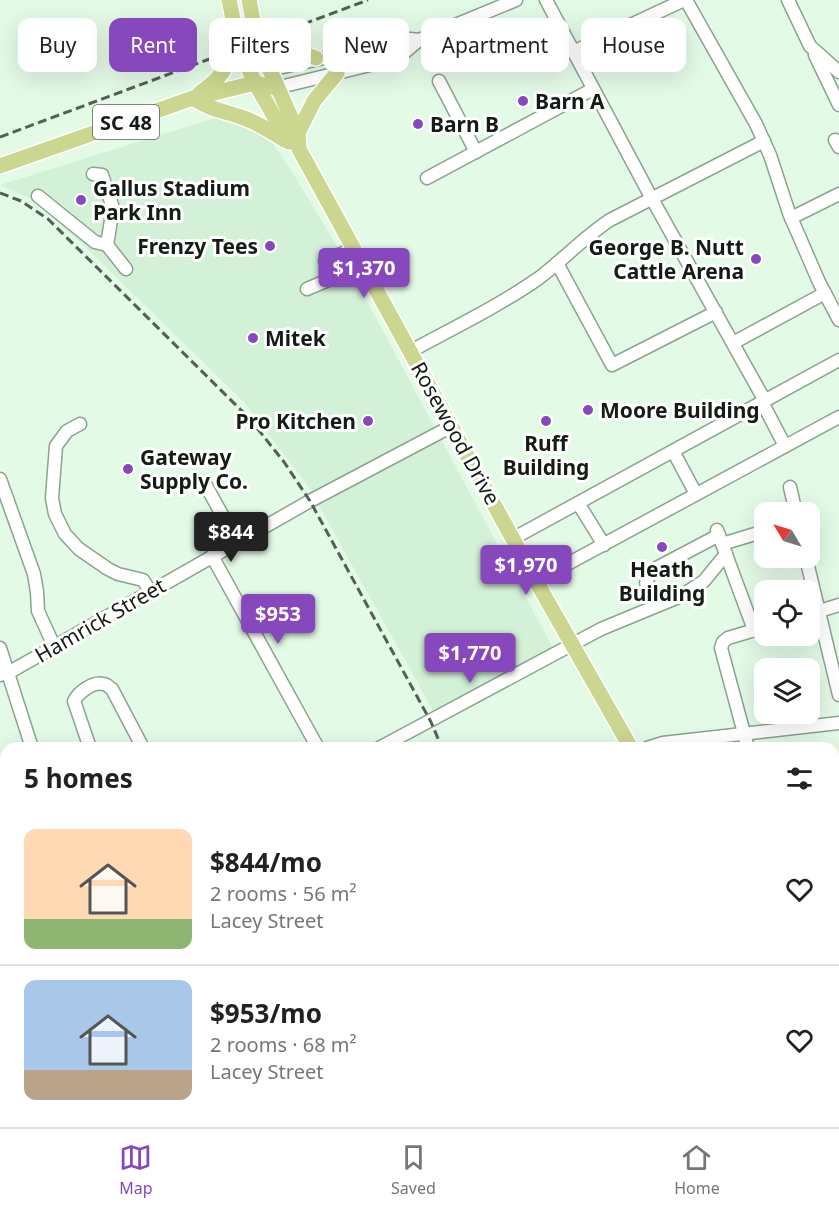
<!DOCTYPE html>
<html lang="en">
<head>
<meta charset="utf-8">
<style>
	:root { --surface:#fff; --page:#f2f2f2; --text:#222; --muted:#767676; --line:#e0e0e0; --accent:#8748be }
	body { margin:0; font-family:"Noto Sans",sans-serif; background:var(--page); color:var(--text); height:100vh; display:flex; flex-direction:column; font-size:22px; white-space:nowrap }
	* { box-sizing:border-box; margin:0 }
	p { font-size:20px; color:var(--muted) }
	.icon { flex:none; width:33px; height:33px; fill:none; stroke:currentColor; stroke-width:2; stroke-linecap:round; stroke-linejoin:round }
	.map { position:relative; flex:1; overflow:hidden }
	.details { position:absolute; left:0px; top:742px; width:840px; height:386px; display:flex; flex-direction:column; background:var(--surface); border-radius:18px 18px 0 0; box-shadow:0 6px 24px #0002 }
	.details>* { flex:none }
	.guide { position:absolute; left:18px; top:18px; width:804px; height:54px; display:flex; gap:12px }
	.needle { width:39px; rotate:308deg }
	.fabs { position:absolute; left:754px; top:502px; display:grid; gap:12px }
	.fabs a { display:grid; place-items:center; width:66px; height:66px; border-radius:12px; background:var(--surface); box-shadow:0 6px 24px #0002; font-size:30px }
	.price { position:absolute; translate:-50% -51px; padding:0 14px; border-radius:6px; background:var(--accent); color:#fff; font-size:20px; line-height:39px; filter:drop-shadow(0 2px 3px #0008) }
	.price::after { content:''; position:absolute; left:50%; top:36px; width:18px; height:14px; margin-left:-9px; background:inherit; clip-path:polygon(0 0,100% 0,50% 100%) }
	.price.on { background:#222; color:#fff }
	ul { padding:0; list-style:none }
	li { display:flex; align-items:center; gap:18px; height:150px; padding:0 24px }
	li+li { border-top:2px solid var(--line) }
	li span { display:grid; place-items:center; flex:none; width:168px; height:120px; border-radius:12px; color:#555 }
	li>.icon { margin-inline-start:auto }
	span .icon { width:72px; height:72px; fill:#fffc; stroke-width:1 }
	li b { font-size:26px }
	h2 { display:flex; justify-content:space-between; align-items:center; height:72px; padding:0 24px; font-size:26px }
	.pill { padding:0 21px; border-radius:12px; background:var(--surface); box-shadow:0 6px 24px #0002; font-size:21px; line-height:54px }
	.pill.on { background:var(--accent); color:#fff }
	.tab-bar { display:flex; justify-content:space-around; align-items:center; height:84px; border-top:2px solid var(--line); background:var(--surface); font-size:16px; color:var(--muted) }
	.tab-bar a { display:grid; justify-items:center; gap:3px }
	.tab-bar .on { color:var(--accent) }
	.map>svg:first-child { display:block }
	.built { fill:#d3f1d7 }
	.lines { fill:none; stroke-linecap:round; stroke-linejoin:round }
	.minor-casing { stroke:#8da290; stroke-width:15 }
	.major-casing { stroke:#fff; stroke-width:18 }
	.minor { stroke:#fff; stroke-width:12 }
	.major { stroke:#cbd68f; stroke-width:15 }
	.rail { stroke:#546055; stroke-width:3; stroke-dasharray:9 4.5; stroke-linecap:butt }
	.poi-dot { fill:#8748be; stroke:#fff; stroke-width:2 }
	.labels { text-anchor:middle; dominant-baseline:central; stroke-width:6; stroke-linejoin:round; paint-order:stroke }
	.shield { fill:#fff; stroke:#5a605b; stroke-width:1.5 }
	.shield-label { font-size:20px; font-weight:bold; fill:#141c15 }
	.poi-label { font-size:21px; font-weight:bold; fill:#141c15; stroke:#fff; text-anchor:start }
	.street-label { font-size:21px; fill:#141c15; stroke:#fff }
</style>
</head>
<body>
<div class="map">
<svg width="839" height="1127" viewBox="0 0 839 1127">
	<rect width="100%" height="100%" fill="#e3fae6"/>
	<!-- built -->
	<g class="built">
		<path d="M218 117 242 121 266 134 292 172 340 251 553 648 435 714 308 486 243 401 82 244 33 200 0 185Z"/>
		<path d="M834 869H839V1127H529L528 1122H834Z"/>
		<path d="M145 1122H447L444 1127H139Z"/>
	</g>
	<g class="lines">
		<!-- minor casing -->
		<g class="minor-casing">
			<g id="minor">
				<path d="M546 0 651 197 765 401"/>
				<path d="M686 0 756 124 770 155 789 213 819 282 839 320"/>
				<path d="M788 0 810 46 839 72"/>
				<path d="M573 52 684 0"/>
				<path d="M815 55 839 105"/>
				<path d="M269 70 370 48 401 38 419 40"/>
				<path d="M439 81 476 152"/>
				<path d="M276 88 382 62 405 52 419 40 516 0"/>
				<path d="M835 140 839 147"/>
				<path d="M93 174 102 175 113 208 107 245"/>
				<path d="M427 178 593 89"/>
				<path d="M38 196 95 242 107 245 126 269"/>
				<path d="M791 218 839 194"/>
				<path d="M557 263 612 365 716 312"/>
				<path d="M333 278 362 262"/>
				<path d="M307 289 333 278 325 261 355 248"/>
				<path d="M733 343 825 293"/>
				<path d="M411 351C453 328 499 306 539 278 564 259 584 237 610 220L764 141"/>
				<path d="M762 402 785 446"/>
				<path d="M80 424 67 431 56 446 52 498 55 514 65 534 79 549 108 569 118 574 143 580 150 591"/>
				<path d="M673 451 696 494"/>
				<path d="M0 479 34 574 37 592 38 611 54 646"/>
				<path d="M204 482 237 542"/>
				<path d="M790 487 796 513"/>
				<path d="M578 503 604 545"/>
				<path d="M717 530 754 630"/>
				<path d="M514 538 839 360"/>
				<path d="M722 544 765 531"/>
				<path d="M212 556 318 748"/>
				<path d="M806 558 839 695"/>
				<path d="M536 581 839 417"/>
				<path d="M658 604 646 583 651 571 719 535"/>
				<path d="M810 614 839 605"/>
				<path d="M0 648 32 748"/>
				<path d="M0 675 8 673 310 501 452 426"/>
				<path d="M90 748 74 701C78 693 93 681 103 684 107 684 109 687 112 689L143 748"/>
				<path d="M379 748 601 629 681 596 704 581 726 554"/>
				<path d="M647 748 663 743 839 723"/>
				<path d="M748 748 721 648 723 642 728 638 765 627"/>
				<path d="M834 794 839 793"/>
				<path d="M0 907 6 906"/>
				<path d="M0 1022 6 1033"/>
				<path d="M55 1122 58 1127"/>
				<path d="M227 1122 231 1127"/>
				<path d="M519 1122 520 1127"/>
				<path d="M762 1122 763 1127"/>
				<path d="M172 1127 178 1122"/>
			</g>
		</g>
		<!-- major casing -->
		<g class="major-casing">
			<g id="major">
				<path d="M229 0 239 48 255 83 289 142"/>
				<path d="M249 0 257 41 298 133 299 149 536 581 631 748"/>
				<path d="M254 26 280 46 316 58"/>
				<path d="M200 93C227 74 226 66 236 37"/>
				<path d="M193 98C211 110 221 110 241 117 258 122 272 133 287 141"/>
				<path d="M298 133 314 101 337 73"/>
				<path d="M0 166 193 98 255 83 276 88"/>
				<path d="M834 854H839"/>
				<path d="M0 942 6 939"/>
				<path d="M0 961 6 958"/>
			</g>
		</g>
		<!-- minor -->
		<use href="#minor" class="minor"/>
		<!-- major -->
		<use href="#major" class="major"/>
		<!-- rail -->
		<g class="rail">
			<path d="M0 137 368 0"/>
			<path d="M0 193 21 201 48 219 249 418 284 462 310 501 431 722 442 748"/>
			<path d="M547 1122 548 1127"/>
		</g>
	</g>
	<!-- markers -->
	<g class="poi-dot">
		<circle cx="523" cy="101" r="6"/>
		<circle cx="418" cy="124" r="6"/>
		<circle cx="81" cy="200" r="6"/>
		<circle cx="270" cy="246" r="6"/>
		<circle cx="756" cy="259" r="6"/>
		<circle cx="253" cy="338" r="6"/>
		<circle cx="588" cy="410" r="6"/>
		<circle cx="368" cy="421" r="6"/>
		<circle cx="546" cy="421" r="6"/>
		<circle cx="128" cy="469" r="6"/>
		<circle cx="662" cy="547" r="6"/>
	</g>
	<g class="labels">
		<!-- shield labels -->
		<rect class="shield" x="93" y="105" width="66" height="34" rx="4.5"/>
		<g class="shield-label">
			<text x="126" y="122">SC 48</text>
		</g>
		<!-- poi labels -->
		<g class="poi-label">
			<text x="535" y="101">Barn A</text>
			<text x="430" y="124">Barn B</text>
			<text x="93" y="188">Gallus Stadium<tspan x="93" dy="24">Park Inn</tspan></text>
			<text x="258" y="246" text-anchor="end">Frenzy Tees</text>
			<text x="744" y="247" text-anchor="end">George B. Nutt<tspan x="744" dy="24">Cattle Arena</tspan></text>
			<text x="265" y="338">Mitek</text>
			<text x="600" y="410">Moore Building</text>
			<text x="356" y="421" text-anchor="end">Pro Kitchen</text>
			<text x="546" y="443" text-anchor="middle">Ruff<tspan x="546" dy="24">Building</tspan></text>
			<text x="140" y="457">Gateway<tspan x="140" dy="24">Supply Co.</tspan></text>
			<text x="662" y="569" text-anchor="middle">Heath<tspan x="662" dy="24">Building</tspan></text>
		</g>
		<!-- street labels -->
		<g class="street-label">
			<text transform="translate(456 433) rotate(61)">Rosewood Drive</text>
			<text transform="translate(100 620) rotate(-30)">Hamrick Street</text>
		</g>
	</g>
</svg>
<div class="fabs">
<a><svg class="needle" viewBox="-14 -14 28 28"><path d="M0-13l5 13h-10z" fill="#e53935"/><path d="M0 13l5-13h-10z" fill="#767676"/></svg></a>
<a><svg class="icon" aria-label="locate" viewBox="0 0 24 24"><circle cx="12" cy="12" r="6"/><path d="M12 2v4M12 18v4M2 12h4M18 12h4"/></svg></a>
<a><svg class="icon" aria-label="layers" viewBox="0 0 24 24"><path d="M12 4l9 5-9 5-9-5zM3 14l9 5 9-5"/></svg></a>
</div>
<b class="price" style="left:364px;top:299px">$1,370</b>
<b class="price on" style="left:231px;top:563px">$844</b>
<b class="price" style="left:526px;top:596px">$1,970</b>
<b class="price" style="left:278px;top:645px">$953</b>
<b class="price" style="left:470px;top:684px">$1,770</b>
<div class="guide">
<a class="pill">Buy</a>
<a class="pill on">Rent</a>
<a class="pill">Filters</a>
<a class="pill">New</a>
<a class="pill">Apartment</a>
<a class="pill">House</a>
</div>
<section class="details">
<h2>5 homes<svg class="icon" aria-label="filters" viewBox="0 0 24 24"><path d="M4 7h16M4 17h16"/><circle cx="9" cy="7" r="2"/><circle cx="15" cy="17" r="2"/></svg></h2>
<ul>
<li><span style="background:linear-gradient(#ffd9b3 75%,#8fb573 0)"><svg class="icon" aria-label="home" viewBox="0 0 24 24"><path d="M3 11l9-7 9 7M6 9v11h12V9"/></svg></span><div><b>$844/mo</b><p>2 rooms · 56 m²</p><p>Lacey Street</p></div><svg class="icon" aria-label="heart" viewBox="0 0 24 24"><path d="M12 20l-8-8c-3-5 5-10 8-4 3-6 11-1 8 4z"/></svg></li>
<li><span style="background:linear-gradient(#a9c7e8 75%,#b9a48a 0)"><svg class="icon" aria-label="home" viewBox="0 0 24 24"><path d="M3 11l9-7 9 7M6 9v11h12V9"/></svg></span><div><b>$953/mo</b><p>2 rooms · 68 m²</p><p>Lacey Street</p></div><svg class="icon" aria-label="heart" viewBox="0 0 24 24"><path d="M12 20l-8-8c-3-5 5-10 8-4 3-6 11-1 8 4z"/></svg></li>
</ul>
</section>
</div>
<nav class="tab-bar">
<a class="on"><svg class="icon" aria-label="map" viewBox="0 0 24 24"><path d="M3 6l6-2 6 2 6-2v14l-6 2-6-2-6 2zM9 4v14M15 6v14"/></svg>Map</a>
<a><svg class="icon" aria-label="saved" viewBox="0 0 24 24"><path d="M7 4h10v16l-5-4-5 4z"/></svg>Saved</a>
<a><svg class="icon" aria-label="home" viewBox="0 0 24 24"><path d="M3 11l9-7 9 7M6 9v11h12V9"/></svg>Home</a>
</nav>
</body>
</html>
